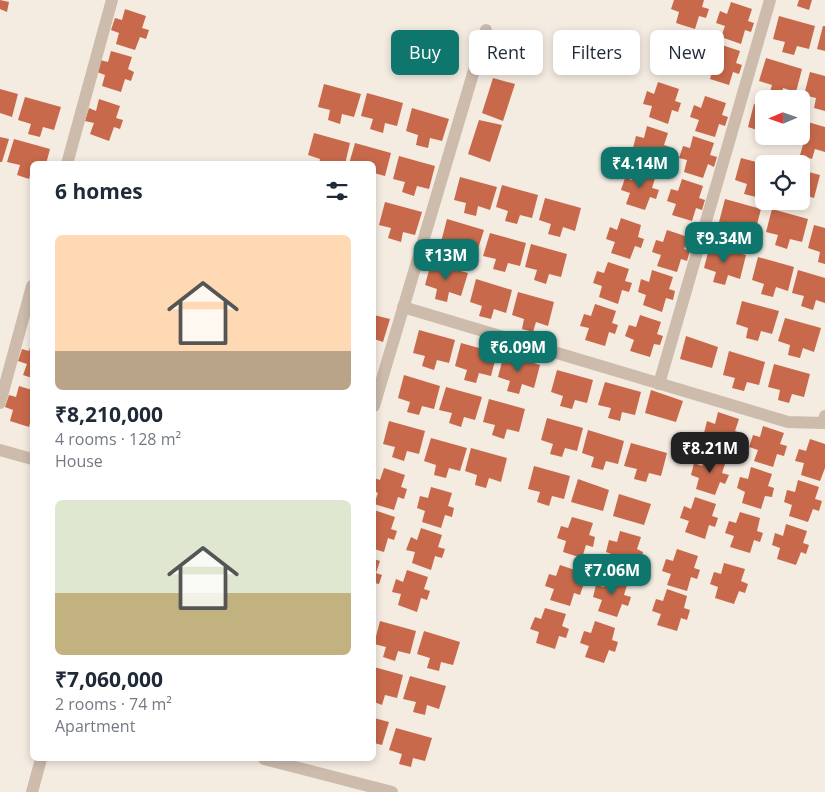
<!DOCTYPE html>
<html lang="en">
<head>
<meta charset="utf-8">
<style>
	:root { --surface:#fff; --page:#f6f6f7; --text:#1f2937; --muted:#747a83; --accent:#0f766e }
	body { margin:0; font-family:"Open Sans",sans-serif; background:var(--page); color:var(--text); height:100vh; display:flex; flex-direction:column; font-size:19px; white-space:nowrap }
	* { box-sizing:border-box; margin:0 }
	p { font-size:16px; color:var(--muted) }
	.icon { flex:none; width:28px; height:28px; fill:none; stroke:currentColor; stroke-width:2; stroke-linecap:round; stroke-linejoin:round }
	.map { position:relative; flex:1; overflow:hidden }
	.panel { position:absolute; left:30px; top:161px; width:346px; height:600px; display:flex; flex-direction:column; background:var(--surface); border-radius:8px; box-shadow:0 2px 8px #0003 }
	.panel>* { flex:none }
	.banner { position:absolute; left:391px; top:30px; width:359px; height:45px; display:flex; gap:10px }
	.needle { width:32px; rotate:268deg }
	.tools { position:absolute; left:755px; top:90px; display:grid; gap:10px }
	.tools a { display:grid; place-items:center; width:55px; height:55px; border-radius:8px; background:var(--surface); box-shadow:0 2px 8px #0003; font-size:25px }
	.price { position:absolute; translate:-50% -42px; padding:0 11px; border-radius:10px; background:var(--accent); color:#fff; font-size:16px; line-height:32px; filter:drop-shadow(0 1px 2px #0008) }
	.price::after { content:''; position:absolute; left:50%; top:30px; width:15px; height:11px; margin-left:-8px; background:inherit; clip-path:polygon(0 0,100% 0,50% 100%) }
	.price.on { background:#222; color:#fff }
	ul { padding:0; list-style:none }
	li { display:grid; align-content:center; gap:10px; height:265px; padding:0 25px }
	li span { display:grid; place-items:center; height:155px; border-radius:8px; color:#555 }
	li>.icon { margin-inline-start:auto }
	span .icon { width:90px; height:90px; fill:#fffc; stroke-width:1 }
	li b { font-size:21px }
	h2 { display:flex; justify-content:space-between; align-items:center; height:60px; padding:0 25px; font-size:21px }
	.chip { padding:0 18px; border-radius:8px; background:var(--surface); box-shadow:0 2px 8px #0003; font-size:18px; line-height:45px }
	.chip.on { background:var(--accent); color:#fff }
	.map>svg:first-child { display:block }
	.building { fill:#c8694b }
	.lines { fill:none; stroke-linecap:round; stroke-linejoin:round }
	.minor { stroke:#cdbbac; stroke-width:12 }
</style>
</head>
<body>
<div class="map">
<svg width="825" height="792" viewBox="0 0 825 792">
	<rect width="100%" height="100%" fill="#f4ebe1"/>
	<!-- building -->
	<g class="building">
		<path d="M0 0 9 2 7 12 0 9Z"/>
		<path d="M674 0H704L702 7 709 9 706 18 699 16 695 29 676 23 679 12 671 9Z"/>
		<path d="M799 0H812L809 10 797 6Z"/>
		<path d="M731 2 752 9 748 21 754 23 751 32 745 30 741 44 721 37 725 26 716 23 720 11 727 14Z"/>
		<path d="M125 9 146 16 142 28 149 30 146 39 140 37 135 50 116 44 119 33 111 30 115 18 122 20Z"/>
		<path d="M779 16 815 26 809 49 797 46 794 55 782 52 785 42 773 39Z"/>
		<path d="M823 26H825V51L817 49Z"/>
		<path d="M671 31 692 38 688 50 695 52 691 62 685 60 681 73 662 67 665 56 656 53 660 41 667 43Z"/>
		<path d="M506 33 528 38 516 75 494 67Z"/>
		<path d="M719 44 740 51 736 63 742 65 739 74 733 72 729 85 710 79 713 68 704 65 708 53 715 56Z"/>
		<path d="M111 51 132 57 128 69 134 72 131 81 125 79 121 92 102 86 105 75 97 72 100 60 108 62Z"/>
		<path d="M766 58 802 69 796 92 783 88 781 98 769 95 772 85 759 81Z"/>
		<path d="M810 72 825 76V111L814 108 816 98 804 95Z"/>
		<path d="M493 78 515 84 503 121 482 113Z"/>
		<path d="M658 82 679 89 675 101 681 103 678 112 672 110 668 124 649 117 652 106 643 104 647 91 654 94Z"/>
		<path d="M324 84 361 94 354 117 342 114 340 124 328 120 330 110 318 107Z"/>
		<path d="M0 89 18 94 12 117 0 113Z"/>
		<path d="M367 93 403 103 397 126 385 123 383 133 370 129 373 119 361 116Z"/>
		<path d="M705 96 726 103 722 115 728 117 725 126 719 124 715 137 695 131 699 120 690 117 694 105 701 108Z"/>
		<path d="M25 97 61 107 54 130 43 127 40 137 28 134 31 124 18 120Z"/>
		<path d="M99 99 120 106 116 118 123 120 120 129 114 127 109 141 90 134 94 123 85 121 89 108 96 111Z"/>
		<path d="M754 104 764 107V136H772L770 144 757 141 760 131 748 127Z"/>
		<path d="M412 108 449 119 442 141 430 138 428 148 416 145 418 135 406 131Z"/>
		<path d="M479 120 502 125 490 162 468 154Z"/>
		<path d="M801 120 825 127V152L815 149 812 159 800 155 803 145 791 142 792 136H801Z"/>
		<path d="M647 126 668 133 664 145 670 147 668 156 661 154 657 168 638 162 641 151 633 148 636 136 644 138Z"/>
		<path d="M314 133 350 143 345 164H319L320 159 308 155Z"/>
		<path d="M693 136 714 143 710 155 717 157 714 167 708 164 703 178 684 172 687 160 679 158 683 146 690 148Z"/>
		<path d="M0 137 9 139 2 162H0Z"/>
		<path d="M14 139 50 149 46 164H32V169L29 179 17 175 20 165 7 162Z"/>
		<path d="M355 143 391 153 385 176 374 173V164H349Z"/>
		<path d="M399 156 435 166 429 189 417 186 414 196 402 192 405 182 393 179Z"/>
		<path d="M741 158 764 164V189L759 187 756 197 744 194 747 184 735 180Z"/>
		<path d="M635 169 656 175 652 188 659 190 656 199 650 197 645 210 626 204 630 193 621 190 625 178 632 180Z"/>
		<path d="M801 170 820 175 814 198 801 194Z"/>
		<path d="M460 177 497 187 490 210 478 206 476 216 464 213 466 203 454 200Z"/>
		<path d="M682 179 703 186 699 198 705 200 702 210 696 208 692 221 672 215 676 204 667 201 671 189 678 191Z"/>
		<path d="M502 185 538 195 532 218 520 215 517 224 505 221 508 211 496 207Z"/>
		<path d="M545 198 581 208 575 231 563 227 560 237 548 234 551 224 539 220Z"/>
		<path d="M725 199 761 209 755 232 743 229 740 239 728 236 731 226 719 222Z"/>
		<path d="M385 202 422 212 415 235 403 232 401 242 388 238 391 228 379 225Z"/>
		<path d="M772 209 808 219 802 242 790 239 787 249 775 245 778 235 766 232Z"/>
		<path d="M621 218 641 225 638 237 644 239 641 248 635 246 630 259 611 253 615 242 606 239 610 227 617 230Z"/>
		<path d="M447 219 484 230 477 252 465 249 463 259 451 256 453 246 441 242Z"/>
		<path d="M814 225 825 228V264L818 262 820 252 808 248Z"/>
		<path d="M667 230 688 237 684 249 690 251 687 261 681 259 677 272 657 266 661 255 652 252 656 240 663 242Z"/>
		<path d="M490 233 526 243 520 266 508 263 505 272 493 269 496 259 483 256Z"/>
		<path d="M531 244 567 254 561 277 549 274 546 284 534 280 537 270 525 267Z"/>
		<path d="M710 245 746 255 740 279 728 275 725 285 713 282 716 272 704 268Z"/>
		<path d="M758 257 794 267 788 291 776 287 773 297 761 294 764 284 752 280Z"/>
		<path d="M608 262 629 269 625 281 632 283 629 292 622 290 618 304 599 297 602 286 593 283 597 271 604 273Z"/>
		<path d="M431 263 468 273 461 296 449 292 447 302 435 299 437 289 425 285Z"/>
		<path d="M652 270 673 277 669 289 675 291 673 300 666 298 662 312 643 305 646 295 638 292 641 279 649 282Z"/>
		<path d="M798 270 825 278V303L816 300 813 310 801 306 804 296 792 293Z"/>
		<path d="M476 279 512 290 506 313 494 309 491 319 479 316 482 306 470 302Z"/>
		<path d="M518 292 554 302 548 326 536 322 533 332 522 329 524 319 512 315Z"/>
		<path d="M742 301 779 311 772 334 761 331 758 341 746 338 748 328 736 324Z"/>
		<path d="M595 304 616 311 612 323 618 325 615 334 609 332 605 346 585 340 589 328 580 326 584 314 591 316Z"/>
		<path d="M374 315 390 319 383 342 374 339Z"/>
		<path d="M640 315 661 322 657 334 663 336 660 345 654 344 650 357 630 351 634 340 625 336 629 325 636 327Z"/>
		<path d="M785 318 821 328 814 352 803 348 800 358 788 355 790 345 778 341Z"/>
		<path d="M419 330 455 340 449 363 437 360 434 370 422 366 425 356 413 353Z"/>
		<path d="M686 336 718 347 712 368 680 359Z"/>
		<path d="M32 341V378L23 375 27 364 18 361 22 349 29 351Z"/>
		<path d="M461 343 497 353 491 376 479 373 476 383 464 380 467 370 455 366Z"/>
		<path d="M729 351 765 362 759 385 747 382 744 391 732 388 735 378 723 375Z"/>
		<path d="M504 354 540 365 534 388 522 384 519 394 507 391 510 381 498 377Z"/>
		<path d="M774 364 810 374 804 397 792 394 789 403 778 400 780 390 768 387Z"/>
		<path d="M557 370 593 380 587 403 575 400 572 409 560 406 563 396 551 392Z"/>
		<path d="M404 375 440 386 434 409 422 406 419 415 407 412 410 402 398 398Z"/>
		<path d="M605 382 641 392 635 415 622 412 620 421 608 418 611 408 598 405Z"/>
		<path d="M19 386 32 390V417L29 427 10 421 13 410 5 407 9 395 16 397Z"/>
		<path d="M446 387 482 397 475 420 464 417 461 427 449 423 452 413 439 410Z"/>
		<path d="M651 390 683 401 676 422 645 413Z"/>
		<path d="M489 399 525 409 519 432 507 429 504 439 492 435 495 425 483 422Z"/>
		<path d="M718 412 739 419 735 431 741 433 739 442 732 440 728 453 709 447 713 436 704 433 707 421 715 424Z"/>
		<path d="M547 418 583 428 577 451 565 448 562 457 550 454 553 444 541 440Z"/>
		<path d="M389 421 425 431 419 454 407 451 404 461 392 457 395 447 383 444Z"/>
		<path d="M763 426 784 433 780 444 787 446 784 456 777 454 773 467 754 461 758 450 749 447 753 435 760 437Z"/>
		<path d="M588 430 624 441 618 464 606 461 603 470 591 467 594 457 582 453Z"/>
		<path d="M431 438 467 448 460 471 449 468 446 478 434 475 436 465 424 461Z"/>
		<path d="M810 439 825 444V468L820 481 801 475 804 463 795 461 799 449 806 451Z"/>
		<path d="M631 443 667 453 661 476 649 473 646 482 634 479 637 469 624 466Z"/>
		<path d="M471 448 507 458 501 482 489 478 486 488 475 485 477 475 465 471Z"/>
		<path d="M705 454 726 461 722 473 729 475 725 484 720 482 715 495 696 489 699 478 691 475 694 463 702 466Z"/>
		<path d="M534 466 570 476 564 499 552 496 549 506 537 502 540 492 528 489Z"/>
		<path d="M751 467 772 474 768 486 774 488 772 497 765 496 761 509 742 503 745 492 737 488 740 477 748 479Z"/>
		<path d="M384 468 405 475 401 487 407 489 404 499 398 497 394 510 374 504 378 493 374 491V478L380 480Z"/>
		<path d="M578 479 609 490 603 511 571 502Z"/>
		<path d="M798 480 819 487 815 499 822 501 819 511 813 509 808 522 789 516 792 505 784 502 787 490 795 492Z"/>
		<path d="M431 487 452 493 448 506 454 508 452 517 445 515 441 528 422 522 425 511 417 508 420 496 428 498Z"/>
		<path d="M619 494 651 504 644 525 613 516Z"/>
		<path d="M695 497 716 504 712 516 718 518 715 527 709 525 705 539 685 532 689 521 680 518 684 506 691 509Z"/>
		<path d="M374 510 395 517 391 529 397 531 394 540 388 538 384 552 374 549Z"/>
		<path d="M740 512 760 518 757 531 763 533 760 542 754 540 750 553 730 547 734 536 725 533 729 521 736 523Z"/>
		<path d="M572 517 593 523 589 535 595 537 593 547 586 545 582 558 563 552 566 541 557 538 561 526 568 528Z"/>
		<path d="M786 524 807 531 803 543 809 545 806 554 801 552 796 565 777 559 780 548 772 545 775 533 783 536Z"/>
		<path d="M421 528 442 535 438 547 445 549 442 558 435 556 431 570 412 563 415 552 406 550 411 537 417 540Z"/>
		<path d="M620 531 641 537 637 549 643 552 641 561 634 559 630 572 611 566 614 555 606 552 609 540 617 542Z"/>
		<path d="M677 549 698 556 694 568 700 570 697 579 691 577 687 591 667 585 671 574 662 571 666 559 673 561Z"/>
		<path d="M374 559 380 561 376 573 382 575 379 584 374 583Z"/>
		<path d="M724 563 745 569 741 581 748 584 745 593 739 591 734 604 715 598 718 587 710 584 714 572 721 574Z"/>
		<path d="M560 565 581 572 577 584 583 586 580 595 574 593 570 606 550 600 554 589 545 586 549 574 556 576Z"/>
		<path d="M407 570 428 577 424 589 430 591 427 600 421 598 417 612 398 605 401 594 392 592 396 579 403 582Z"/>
		<path d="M607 576 628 582 624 595 631 597 628 606 622 604 617 617 598 611 602 600 593 597 596 585 604 587Z"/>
		<path d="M667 589 687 596 684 608 690 610 687 620 681 618 677 631 657 625 661 614 652 611 656 599 663 601Z"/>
		<path d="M545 608 566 614 562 626 569 629 566 638 559 636 555 649 536 643 539 632 530 629 535 617 541 619Z"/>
		<path d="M380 621 416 631 410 654 398 651 395 661 383 657 386 647 374 644Z"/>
		<path d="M595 621 615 628 612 640 618 642 615 652 609 650 604 663 585 657 589 646 580 643 584 631 591 633Z"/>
		<path d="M424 631 460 642 453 665 441 662 439 671 427 668 430 658 417 654Z"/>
		<path d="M374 667 403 675 397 698 385 695 382 705 374 702Z"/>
		<path d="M410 676 446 686 439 709 427 705 425 715 413 712 416 702 403 699Z"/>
		<path d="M374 718 389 722 382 745 374 743Z"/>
		<path d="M396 728 432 738 425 761 413 758 411 767 399 764 402 754 389 750Z"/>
	</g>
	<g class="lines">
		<!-- minor -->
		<g class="minor">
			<path d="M67 164 112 0"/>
			<path d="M403 307 788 422 823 423 825 416"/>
			<path d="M659 384 770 0"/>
			<path d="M0 403 32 286"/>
			<path d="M374 406 486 30"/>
			<path d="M0 450 32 459"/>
			<path d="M264 759 392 792"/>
			<path d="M32 792 41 759"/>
		</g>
	</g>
</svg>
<div class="tools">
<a><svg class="needle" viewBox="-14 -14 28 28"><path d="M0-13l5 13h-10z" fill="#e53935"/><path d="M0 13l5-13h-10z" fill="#747a83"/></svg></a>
<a><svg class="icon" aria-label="locate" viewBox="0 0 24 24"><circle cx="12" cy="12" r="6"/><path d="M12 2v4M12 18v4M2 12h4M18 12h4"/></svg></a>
</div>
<b class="price" style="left:640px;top:189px">₹4.14M</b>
<b class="price" style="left:724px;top:264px">₹9.34M</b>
<b class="price" style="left:446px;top:281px">₹13M</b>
<b class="price" style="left:518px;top:373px">₹6.09M</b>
<b class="price on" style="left:710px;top:474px">₹8.21M</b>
<b class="price" style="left:612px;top:596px">₹7.06M</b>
<div class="banner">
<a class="chip on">Buy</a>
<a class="chip">Rent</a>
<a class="chip">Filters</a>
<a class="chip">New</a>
</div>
<section class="panel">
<h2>6 homes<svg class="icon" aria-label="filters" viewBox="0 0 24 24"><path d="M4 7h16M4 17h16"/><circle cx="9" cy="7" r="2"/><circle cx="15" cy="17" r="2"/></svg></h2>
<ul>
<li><span style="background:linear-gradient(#ffd9b3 75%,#b9a48a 0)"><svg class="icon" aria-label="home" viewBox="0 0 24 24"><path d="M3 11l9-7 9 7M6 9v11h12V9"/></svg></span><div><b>₹8,210,000</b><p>4 rooms · 128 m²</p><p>House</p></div></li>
<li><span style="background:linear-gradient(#dfe7d0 60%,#c2b280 0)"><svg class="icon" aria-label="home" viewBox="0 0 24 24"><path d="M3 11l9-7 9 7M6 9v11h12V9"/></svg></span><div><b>₹7,060,000</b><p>2 rooms · 74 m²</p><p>Apartment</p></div></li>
</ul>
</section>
</div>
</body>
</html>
